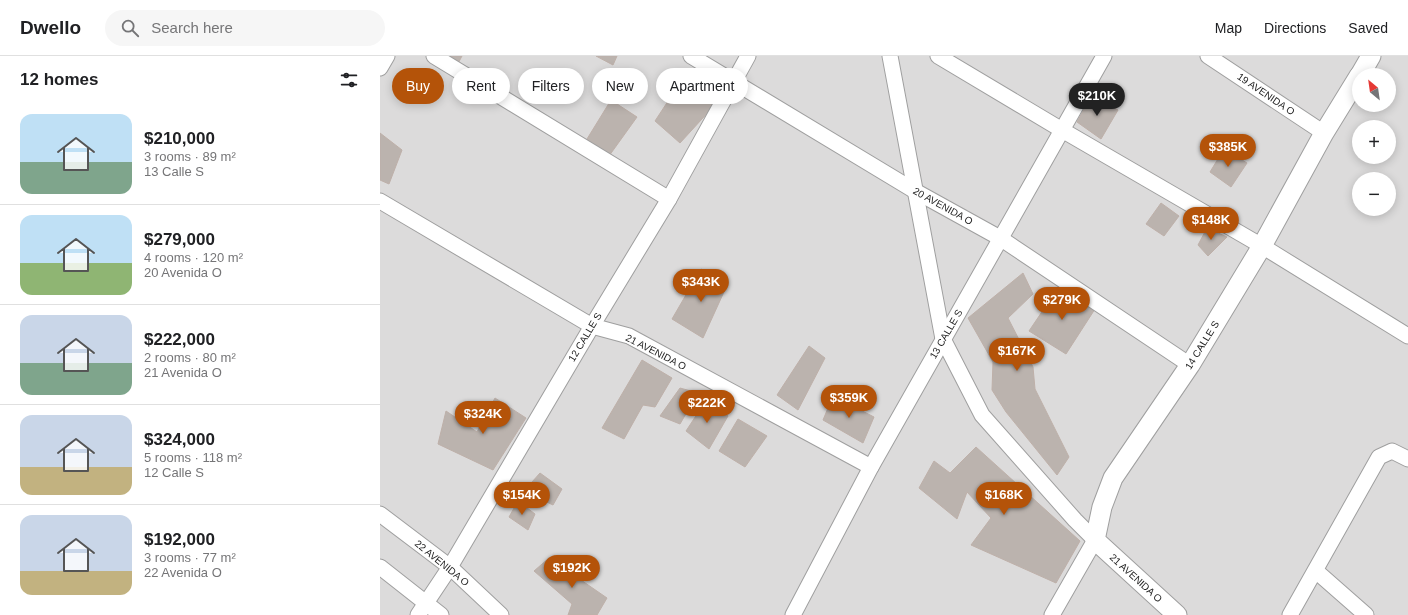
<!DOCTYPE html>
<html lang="en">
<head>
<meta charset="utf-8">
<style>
	:root { --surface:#fff; --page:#f6f6f6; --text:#202124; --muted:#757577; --line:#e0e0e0; --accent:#b45309 }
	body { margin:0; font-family:Arial,sans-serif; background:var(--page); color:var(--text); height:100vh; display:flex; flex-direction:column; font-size:15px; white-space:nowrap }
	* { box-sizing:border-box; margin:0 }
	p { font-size:13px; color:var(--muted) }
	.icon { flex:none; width:22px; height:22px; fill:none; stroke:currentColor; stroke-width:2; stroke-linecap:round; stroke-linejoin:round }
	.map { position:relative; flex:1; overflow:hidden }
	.panel { display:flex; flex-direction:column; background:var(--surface); width:380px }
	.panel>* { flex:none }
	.banner { position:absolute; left:12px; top:12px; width:380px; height:36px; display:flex; gap:8px }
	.needle { width:26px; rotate:331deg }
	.tools { position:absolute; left:972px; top:12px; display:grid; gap:8px }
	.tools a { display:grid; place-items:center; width:44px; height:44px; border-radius:50%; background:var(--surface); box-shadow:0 2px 10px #0003; font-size:20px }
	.price { position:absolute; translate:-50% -34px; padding:0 9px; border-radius:14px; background:var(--accent); color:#fff; font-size:13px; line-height:26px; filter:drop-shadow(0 1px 2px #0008) }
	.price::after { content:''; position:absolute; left:50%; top:24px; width:12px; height:9px; margin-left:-6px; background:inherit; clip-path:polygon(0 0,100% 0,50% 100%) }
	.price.current { background:#222; color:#fff }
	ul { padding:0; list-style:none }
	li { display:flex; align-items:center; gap:12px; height:100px; padding:0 20px }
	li+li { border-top:1px solid var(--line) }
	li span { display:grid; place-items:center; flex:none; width:112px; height:80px; border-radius:12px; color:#555 }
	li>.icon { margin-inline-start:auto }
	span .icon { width:48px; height:48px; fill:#fffc; stroke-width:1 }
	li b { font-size:17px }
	h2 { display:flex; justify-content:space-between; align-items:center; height:48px; padding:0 20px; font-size:17px }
	.chip { padding:0 14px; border-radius:18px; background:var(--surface); box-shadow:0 2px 10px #0003; font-size:14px; line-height:36px }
	.chip.current { background:var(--accent); color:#fff }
	header { display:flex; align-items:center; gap:24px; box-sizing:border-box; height:56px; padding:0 20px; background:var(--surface); border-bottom:1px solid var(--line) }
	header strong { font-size:19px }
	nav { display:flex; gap:22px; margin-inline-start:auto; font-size:14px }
	.search { width:280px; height:36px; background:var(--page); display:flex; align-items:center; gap:10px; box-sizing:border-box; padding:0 14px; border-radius:22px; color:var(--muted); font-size:15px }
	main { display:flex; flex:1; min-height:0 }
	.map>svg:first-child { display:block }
	.residential { fill:#dcdbdb; fill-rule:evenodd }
	.building { fill:#bbb3ae; stroke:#beb0a9 }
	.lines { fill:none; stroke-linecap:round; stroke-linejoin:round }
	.minor-casing { stroke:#9f9f9f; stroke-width:17 }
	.tertiary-casing { stroke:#9f9f9f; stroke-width:21 }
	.minor { stroke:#fff; stroke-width:15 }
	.tertiary { stroke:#fff; stroke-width:19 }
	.labels { text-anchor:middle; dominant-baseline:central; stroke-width:3.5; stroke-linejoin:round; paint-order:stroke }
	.street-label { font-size:10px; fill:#1e1e1e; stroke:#fff }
</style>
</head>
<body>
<header>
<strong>Dwello</strong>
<div class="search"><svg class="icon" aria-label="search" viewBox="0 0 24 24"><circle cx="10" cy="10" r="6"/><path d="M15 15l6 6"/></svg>Search here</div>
<nav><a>Map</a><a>Directions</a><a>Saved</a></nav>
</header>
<main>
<section class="panel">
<h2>12 homes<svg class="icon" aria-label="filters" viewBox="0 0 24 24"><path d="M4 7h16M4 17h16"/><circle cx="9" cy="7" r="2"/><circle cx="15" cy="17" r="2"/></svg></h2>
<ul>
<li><span style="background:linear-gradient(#bfe0f5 60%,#7fa58c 0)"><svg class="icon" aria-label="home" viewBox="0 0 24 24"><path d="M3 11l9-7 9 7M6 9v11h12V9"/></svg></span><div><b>$210,000</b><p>3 rooms · 89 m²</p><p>13 Calle S</p></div></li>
<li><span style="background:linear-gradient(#bfe0f5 60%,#8fb573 0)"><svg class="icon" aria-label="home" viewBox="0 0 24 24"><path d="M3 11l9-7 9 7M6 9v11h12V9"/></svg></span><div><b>$279,000</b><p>4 rooms · 120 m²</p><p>20 Avenida O</p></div></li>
<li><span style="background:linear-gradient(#c9d6e8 60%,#7fa58c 0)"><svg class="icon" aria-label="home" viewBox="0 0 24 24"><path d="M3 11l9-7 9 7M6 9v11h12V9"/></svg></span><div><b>$222,000</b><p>2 rooms · 80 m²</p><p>21 Avenida O</p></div></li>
<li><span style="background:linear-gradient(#c9d6e8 65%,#c2b280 0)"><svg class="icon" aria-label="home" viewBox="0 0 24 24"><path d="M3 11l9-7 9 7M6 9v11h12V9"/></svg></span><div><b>$324,000</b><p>5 rooms · 118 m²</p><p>12 Calle S</p></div></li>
<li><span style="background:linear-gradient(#c9d6e8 70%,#c2b280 0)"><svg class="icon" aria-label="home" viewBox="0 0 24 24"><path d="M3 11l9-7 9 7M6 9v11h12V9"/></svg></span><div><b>$192,000</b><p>3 rooms · 77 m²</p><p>22 Avenida O</p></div></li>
</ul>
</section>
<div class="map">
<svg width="1028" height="559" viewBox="0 0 1028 559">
	<rect width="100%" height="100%" fill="#eeeae5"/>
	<!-- residential -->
	<path class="residential" d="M0 0H1028V559H0ZM979 19H1009V49H979ZM979 71H1009V101H979ZM979 123H1009V153H979Z"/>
	<!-- building -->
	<g class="building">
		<path d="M58 0H82L75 13Z"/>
		<path d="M216 0H237L233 9Z"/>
		<path d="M323 23 343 40 300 87 275 65 294 36 309 41Z"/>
		<path d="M712 39 738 54 721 83 697 66Z"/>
		<path d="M231 44 257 61 229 100 207 83Z"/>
		<path d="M0 77 22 94 9 128 0 124Z"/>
		<path d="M844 93 867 107 851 131 830 116Z"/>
		<path d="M781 147 799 160 784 180 766 168Z"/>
		<path d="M827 172 847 181 828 200 818 189Z"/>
		<path d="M321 213 348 227 323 282 292 263Z"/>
		<path d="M643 217 653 238 628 262 653 311 655 333 689 401 677 419 626 356 612 334 613 306 588 262Z"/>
		<path d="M678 232 715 253 686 298 649 275Z"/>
		<path d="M429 290 445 302 418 354 397 339Z"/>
		<path d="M262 304 292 322 275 351 263 349 244 383 222 372Z"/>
		<path d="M300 332 318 337 300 368 280 360Z"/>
		<path d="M453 340 494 361 483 387 443 364Z"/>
		<path d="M115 342 146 362 113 414 58 388 66 355 97 376Z"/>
		<path d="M327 343 348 360 329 393 306 375Z"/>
		<path d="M358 363 387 380 365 411 339 395Z"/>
		<path d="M596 391 700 485 676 527 591 489 611 462 587 436 577 463 539 432 554 405 570 417Z"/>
		<path d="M160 417 182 433 173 449 144 435Z"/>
		<path d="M138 445 155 458 148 474 129 461Z"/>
		<path d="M169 502 227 542 217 559H188L192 548 154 515Z"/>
	</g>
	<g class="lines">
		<!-- minor casing -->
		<g class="minor-casing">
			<g id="minor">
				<path d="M54 0 289 143"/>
				<path d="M311 0 535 135 620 182 810 309"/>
				<path d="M510 0 563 283 602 359 695 464 715 484 672 559"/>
				<path d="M558 0 682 74 882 190 1028 280"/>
				<path d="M828 0 944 77"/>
				<path d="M0 12 7 0"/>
				<path d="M0 145 212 270 249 280 491 411"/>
				<path d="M0 458 70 511 121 559"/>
				<path d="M0 511 61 559"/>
				<path d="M936 515 986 559"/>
				<path d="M38 559 70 511 212 270 289 143 368 0"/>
				<path d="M413 559 491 411 724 0"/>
				<path d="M910 559 999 401 1012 395 1028 403"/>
			</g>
		</g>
		<!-- tertiary casing -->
		<g class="tertiary-casing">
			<g id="tertiary">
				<path d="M980 19 991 0"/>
				<path d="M797 559 715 484 722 451 733 422 810 309 882 190 944 77 979 20"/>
			</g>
		</g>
		<!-- minor -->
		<use href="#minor" class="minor"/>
		<!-- tertiary -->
		<use href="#tertiary" class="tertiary"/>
	</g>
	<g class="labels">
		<!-- street labels -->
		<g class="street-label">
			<text transform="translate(886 38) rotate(34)">19 AVENIDA O</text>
			<text transform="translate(563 150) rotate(29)">20 AVENIDA O</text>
			<text transform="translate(566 278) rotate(-60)">13 CALLE S</text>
			<text transform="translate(205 281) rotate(-59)">12 CALLE S</text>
			<text transform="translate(822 289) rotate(-58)">14 CALLE S</text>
			<text transform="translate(276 296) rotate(27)">21 AVENIDA O</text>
			<text transform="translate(62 507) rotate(39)">22 AVENIDA O</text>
			<text transform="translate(756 522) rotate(42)">21 AVENIDA O</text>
		</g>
	</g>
</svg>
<div class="tools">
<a><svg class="needle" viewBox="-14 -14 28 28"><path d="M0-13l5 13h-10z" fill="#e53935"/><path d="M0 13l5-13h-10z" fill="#757577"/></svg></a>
<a>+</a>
<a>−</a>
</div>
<b class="price current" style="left:717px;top:61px">$210K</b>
<b class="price" style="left:848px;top:112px">$385K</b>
<b class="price" style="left:831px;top:185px">$148K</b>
<b class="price" style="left:321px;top:247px">$343K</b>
<b class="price" style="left:682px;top:265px">$279K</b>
<b class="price" style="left:637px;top:316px">$167K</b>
<b class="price" style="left:469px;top:363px">$359K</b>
<b class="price" style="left:327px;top:368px">$222K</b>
<b class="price" style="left:103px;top:379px">$324K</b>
<b class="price" style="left:142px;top:460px">$154K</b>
<b class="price" style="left:624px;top:460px">$168K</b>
<b class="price" style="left:192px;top:533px">$192K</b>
<div class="banner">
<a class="chip current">Buy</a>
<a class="chip">Rent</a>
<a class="chip">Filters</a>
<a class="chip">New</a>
<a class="chip">Apartment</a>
</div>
</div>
</main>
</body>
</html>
